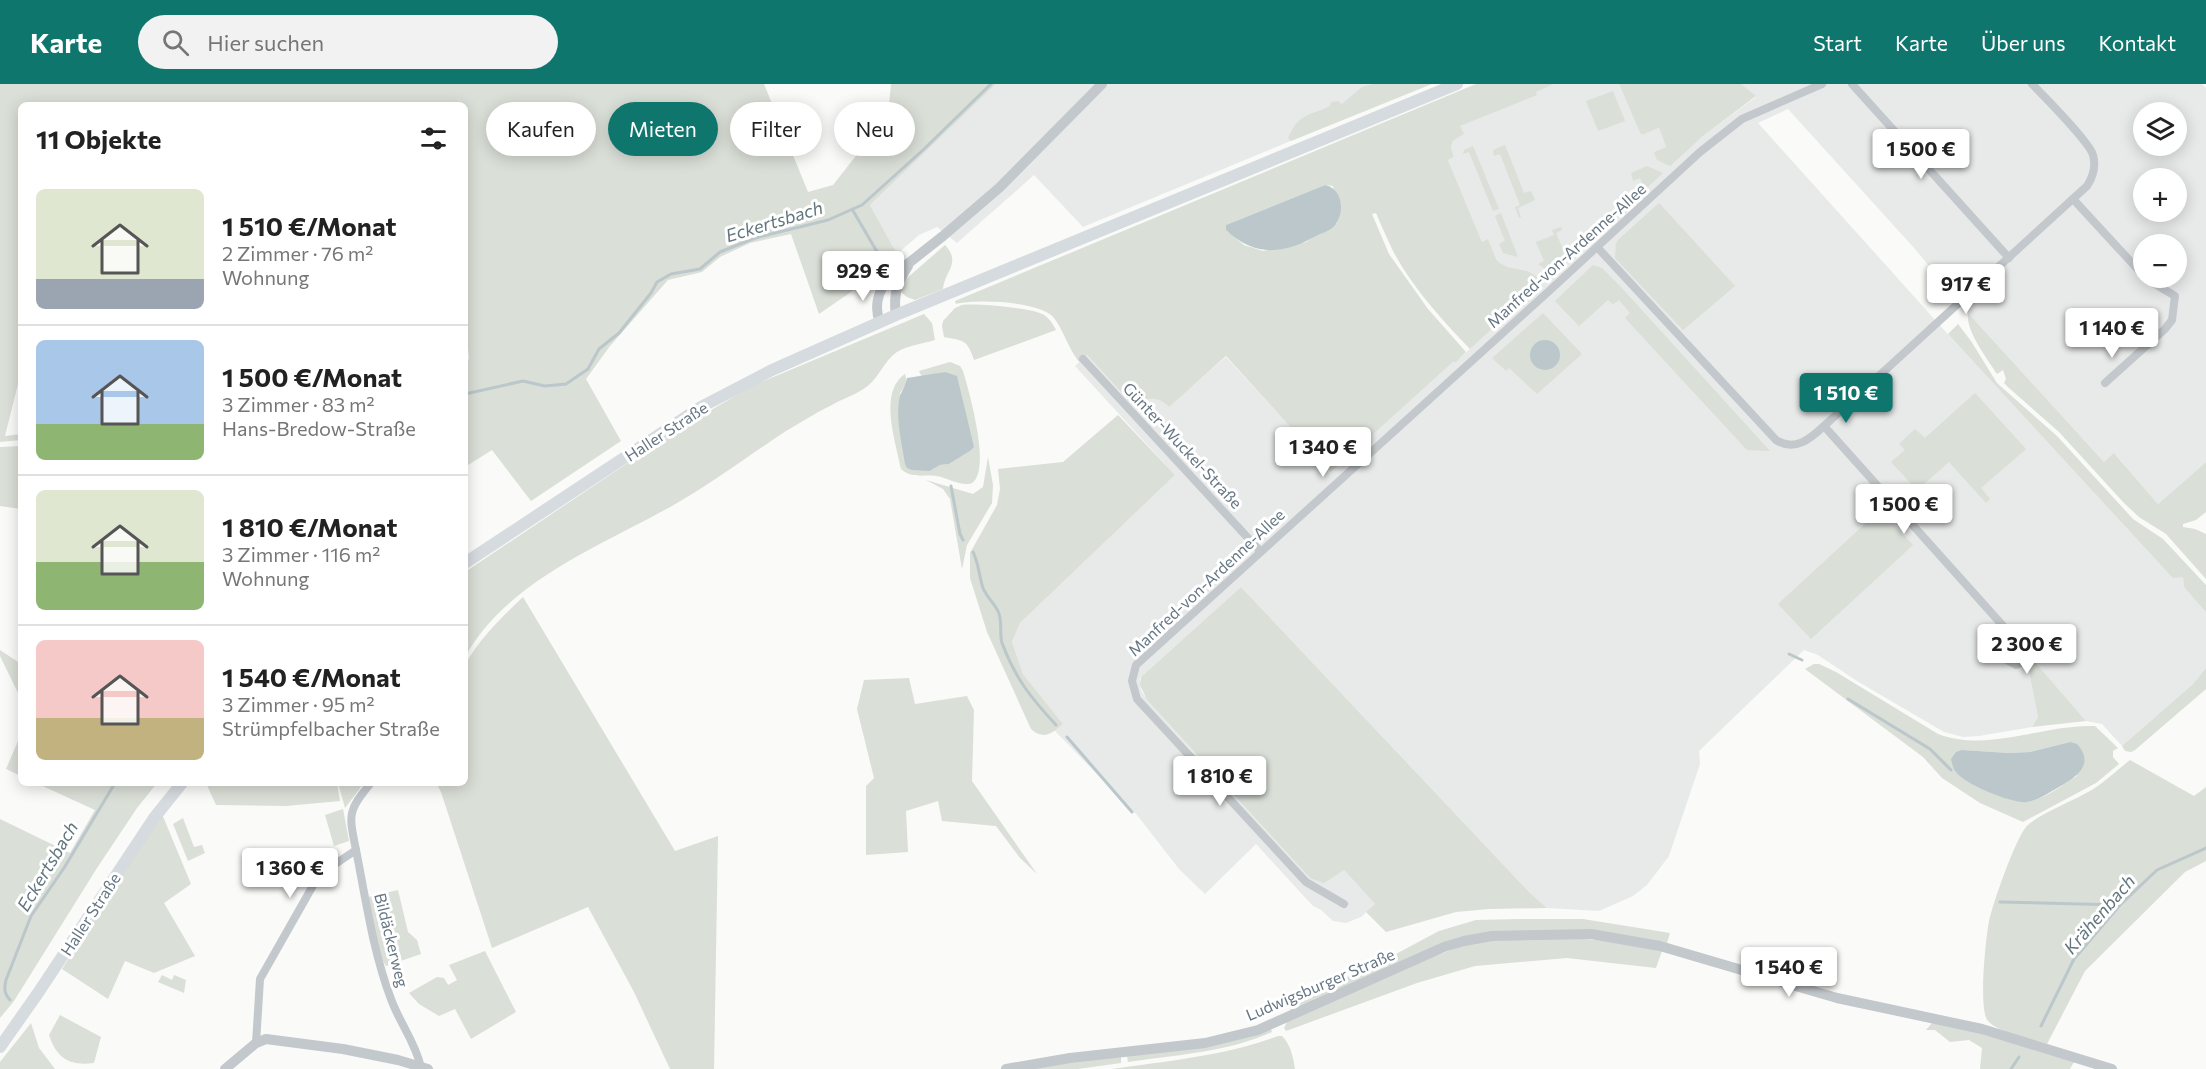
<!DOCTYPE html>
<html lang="de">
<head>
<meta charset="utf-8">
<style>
	:root { --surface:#fff; --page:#f2f2f2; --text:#222; --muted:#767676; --line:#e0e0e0; --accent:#0f766e }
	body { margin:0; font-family:Commissioner,sans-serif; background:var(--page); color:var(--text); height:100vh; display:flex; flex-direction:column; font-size:22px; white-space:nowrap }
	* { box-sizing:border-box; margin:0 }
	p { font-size:20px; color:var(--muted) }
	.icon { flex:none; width:33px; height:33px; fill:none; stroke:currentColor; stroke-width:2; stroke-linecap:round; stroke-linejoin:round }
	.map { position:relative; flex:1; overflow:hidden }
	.panel { position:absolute; left:18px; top:18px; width:450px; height:684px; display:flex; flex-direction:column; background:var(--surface); border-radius:9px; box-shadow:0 3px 15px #0003 }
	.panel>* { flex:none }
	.top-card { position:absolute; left:486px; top:18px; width:570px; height:54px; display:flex; gap:12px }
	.fabs { position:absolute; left:2133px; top:18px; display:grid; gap:12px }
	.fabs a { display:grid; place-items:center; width:54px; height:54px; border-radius:50%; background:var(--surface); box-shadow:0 3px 15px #0003; font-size:30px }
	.price { position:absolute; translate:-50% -51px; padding:0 14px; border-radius:6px; background:#fff; color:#222; font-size:20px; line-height:39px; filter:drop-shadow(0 2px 3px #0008) }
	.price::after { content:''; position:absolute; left:50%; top:36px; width:18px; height:14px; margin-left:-9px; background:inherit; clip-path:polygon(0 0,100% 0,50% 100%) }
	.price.on { background:var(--accent); color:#fff }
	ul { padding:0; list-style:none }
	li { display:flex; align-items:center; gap:18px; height:150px; padding:0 18px }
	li+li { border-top:2px solid var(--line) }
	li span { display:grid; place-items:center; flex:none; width:168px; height:120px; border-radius:9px; color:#555 }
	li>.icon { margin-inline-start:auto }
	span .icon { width:72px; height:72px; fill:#fffc; stroke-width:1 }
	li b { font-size:26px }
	h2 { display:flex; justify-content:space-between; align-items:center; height:72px; padding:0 18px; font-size:26px }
	.tag { padding:0 21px; border-radius:27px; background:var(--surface); box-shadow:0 3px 15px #0003; font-size:21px; line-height:54px }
	.tag.on { background:var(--accent); color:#fff }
	header { display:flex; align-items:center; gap:36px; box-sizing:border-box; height:84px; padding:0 30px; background:var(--accent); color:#fff }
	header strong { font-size:28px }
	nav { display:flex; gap:33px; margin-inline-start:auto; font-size:21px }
	.search { width:420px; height:54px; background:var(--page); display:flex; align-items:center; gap:15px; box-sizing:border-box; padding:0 21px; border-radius:33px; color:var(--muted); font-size:22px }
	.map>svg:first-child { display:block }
	.built { fill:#e8e9e9; fill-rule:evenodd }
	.green { fill:#dadfd7; fill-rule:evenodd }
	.water { fill:#bbc7cb }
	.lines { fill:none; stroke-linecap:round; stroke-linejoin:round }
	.stream { stroke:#bbc7cb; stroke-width:3 }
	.minor { stroke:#c3c8cc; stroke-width:8 }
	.tertiary { stroke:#c3c8cc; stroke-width:10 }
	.primary { stroke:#d6dbdf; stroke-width:12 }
	.labels { text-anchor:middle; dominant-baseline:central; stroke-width:6; stroke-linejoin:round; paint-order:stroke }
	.street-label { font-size:16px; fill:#657683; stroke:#fff }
	.water-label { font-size:18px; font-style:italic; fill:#60757c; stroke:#fff }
</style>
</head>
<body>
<header>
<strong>Karte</strong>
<div class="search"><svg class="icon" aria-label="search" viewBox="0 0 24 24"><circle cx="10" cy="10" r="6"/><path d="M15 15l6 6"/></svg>Hier suchen</div>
<nav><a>Start</a><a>Karte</a><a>Über uns</a><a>Kontakt</a></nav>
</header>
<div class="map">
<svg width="2206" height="985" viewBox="0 0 2206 985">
	<rect width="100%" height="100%" fill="#fafaf8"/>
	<!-- built -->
	<g class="built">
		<path d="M996 0H1428L1083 143 1034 91 957 159 937 143 919 151 897 170 870 121Z"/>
		<path d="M1554 0H1619L1640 49 1642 51 1659 44 1666 63 1654 68 1670 81 1703 52 1756 13 1741 0H2202L2206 4V378L2158 420 2116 371 2104 378 1968 229 1915 165 1788 25 1758 39 1946 248 2098 411 2183 493 2184 503 2206 527V584L2193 600 2122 662 2102 640 2086 637 2035 578 2028 583 2038 633 2032 643 1979 652 1963 653 1944 648 1857 597 1818 571 1804 566 1699 667 1700 680 1669 772 1647 801 1633 812 1599 827 1547 824 1529 808 1241 503 1140 594 1141 606 1147 616 1310 794 1343 785 1375 820 1361 833 1346 839 1333 837 1321 826 1313 822 1256 760 1205 810 1179 785 1137 731 1055 647 1063 640 1023 590 1012 558 1020 539 1175 391 1075 282 1087 271 1133 321 1142 316 1151 314 1161 315 1169 322 1226 273 1331 387 1453 278 1459 275 1543 197 1528 187 1508 183 1500 179 1496 175 1488 156 1482 158 1448 76 1454 73 1451 63 1453 57 1463 50 1459 42 1536 11 1535 8ZM2144 28H2176V62H2144ZM2144 94H2176V128H2144ZM2144 160H2176V194H2144Z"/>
	</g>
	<!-- green -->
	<g class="green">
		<path d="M0 0H764L808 108 833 101 888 31 891 0H996L870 121 897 170 883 172 873 182 877 190 819 230 791 150 750 159 720 173 702 188 668 196 610 262 586 295 621 357 531 417 492 366 465 383V278L469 275 465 232V21H21V288L5 352 21 350V356L0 358Z"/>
		<path d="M1373 0H1432L1291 57 1288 54C1300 28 1308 33 1330 22L1331 18 1338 17 1342 20 1362 3Z"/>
		<path d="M1476 0H1554L1536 8 1537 11 1460 42 1464 50 1453 57 1451 63 1454 73 1448 76 1482 158 1488 155 1496 175 1500 179 1508 183 1528 187 1544 197 1470 265C1442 236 1412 203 1393 167 1387 154 1381 141 1376 129L1372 130 1389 170 1428 225 1466 268 1456 278H1453L1331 388 1226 272 1169 323C1158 311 1146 314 1133 321L1087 271 1079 278C1068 264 1064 247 1054 234 1041 217 975 215 956 220L955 217ZM1325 101 1333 102 1337 139 1306 158 1263 167 1244 161 1226 146V141Z"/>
		<path d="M1619 0H1741L1756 12 1703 52 1670 82 1657 76 1654 68 1666 63 1659 44 1642 51 1640 49Z"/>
		<path d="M1613 7 1625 37 1598 47 1586 17Z"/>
		<path d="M1505 61 1524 109 1531 107 1535 116 1518 124 1521 133 1519 134 1515 123 1520 121 1500 70 1494 72 1493 66Z"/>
		<path d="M1473 62 1499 125 1493 127 1469 68 1463 70 1464 66Z"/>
		<path d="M1647 82 1663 89 1605 142 1601 137V134C1618 128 1627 111 1644 103L1640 94 1633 97 1631 89Z"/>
		<path d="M1659 119 1735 202 1683 246 1615 174 1616 159 1619 155Z"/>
		<path d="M1501 129 1518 173 1503 169 1499 160 1505 157 1495 132Z"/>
		<path d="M1561 143 1562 146 1556 149 1565 170 1571 168 1573 169 1552 189 1538 180 1544 177 1536 158 1554 151 1552 146Z"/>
		<path d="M945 161C962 179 944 188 943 205L915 216 907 213 901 208 906 195Z"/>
		<path d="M1593 181 1602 184 1620 202 1770 367 1747 366 1625 234 1630 229 1619 216 1613 220 1608 216 1579 242 1555 217Z"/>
		<path d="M962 221C976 219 1033 224 1044 231 1050 235 1053 240 1056 246L974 276C967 255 964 257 944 253L942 242 943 237 955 224Z"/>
		<path d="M1543 229 1582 270 1537 310 1509 284 1506 287 1492 274Z"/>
		<path d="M1968 229 2104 378 2114 369 2158 420 2206 378V428L2196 436 2183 440V443L2195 445 2206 450V495L2166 450 2139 433 2124 419 2059 348 2009 304 2004 299 2006 295 2003 286 1997 290C1988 276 1965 246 1968 229Z"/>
		<path d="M924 230 932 239 935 256C922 260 902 262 892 272 881 283 877 297 862 306 852 312 840 316 830 322 815 329 800 339 786 347 748 372 711 400 672 422 600 462 506 498 465 573V488L674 348 752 302Z"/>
		<path d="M1958 240 1971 257 1997 299 2057 352 2133 435 2163 455 2206 501V528L2184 503 2183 493 2173 494 1948 250Z"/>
		<path d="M950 278 960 282 963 287C969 307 992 387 972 399 965 403 948 395 941 393 927 389 912 396 901 385 896 358 878 308 905 290L907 298 900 309 930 387 940 381 949 380 970 367 945 288 922 293 919 287Z"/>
		<path d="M1975 309 2026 365 1981 404 1990 415 1986 419 1949 378 1917 406 1891 378 1905 366 1899 360 1915 345 1925 354Z"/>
		<path d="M1118 331 1175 391 1020 539 1012 558 1023 590 1063 640C1052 650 1043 656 1031 645L987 548 970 494V469L997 421 1000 405 998 385 1063 378Z"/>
		<path d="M21 362V425L0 422V363Z"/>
		<path d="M988 373 993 401 992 419 967 461 962 485 950 415 943 405 926 396 973 410 983 403Z"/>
		<path d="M1880 426 1913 461 1811 555 1778 520Z"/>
		<path d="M1241 503 1529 808 1547 824 1489 825 1456 828 1386 848 1366 828 1375 820 1344 786 1324 799 1310 794 1147 616 1140 601 1141 593Z"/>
		<path d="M523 513 675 767 718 752 714 985H670L634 908 588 823 492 864 441 708 436 699H465V581C480 554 501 534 523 513Z"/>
		<path d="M0 566 21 580V615L0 572Z"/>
		<path d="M2035 578 2086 637 2032 643 2038 633 2028 583Z"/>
		<path d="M1814 580H1819L1836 588 1938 650C1989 669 2043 640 2095 642L2118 664 2113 667V673L2119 680 2096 699 2023 738 1980 719 1942 694 1923 673 1805 585ZM2070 658 2077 692C2064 700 2050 711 2035 716 2015 723 1980 704 1963 694L1962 666 2009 669 2030 668Z"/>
		<path d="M2206 584V605L2135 666 2131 668 2125 667 2122 662 2193 600Z"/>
		<path d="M909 594 915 620 967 612 974 626 972 697 1037 790 1020 774 996 742 942 737 938 717 906 727 908 768 866 771V702L874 694 857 625 864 596Z"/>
		<path d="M21 650V692L6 685Z"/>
		<path d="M2130 676 2194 712 2206 703V777L2185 788 2085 887 2047 960C2033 955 1997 948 1988 937 1978 926 1986 853 1989 837 1993 819 2015 756 2026 743 2038 730 2073 717 2090 707 2104 699 2117 686 2130 676Z"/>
		<path d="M36 699H157L137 724 97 784 14 917 0 934V735L70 769 95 726Z"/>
		<path d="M206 699H337L340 717 286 722 216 721Z"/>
		<path d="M338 699H364L345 724Z"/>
		<path d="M343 725 349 757 334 762 325 731Z"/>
		<path d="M162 730 191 800 164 819 195 872 154 889 125 877 108 915 62 885 139 762Z"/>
		<path d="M183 734 194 763 202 761 205 769 188 777 173 740Z"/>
		<path d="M398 806 408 848 417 856 421 870 386 882 380 872 368 813Z"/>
		<path d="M1520 835H1583L1670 849 1667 859 1601 848 1480 850 1292 927 1289 923 1282 925 1285 916 1296 917 1394 871 1439 847 1476 836Z"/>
		<path d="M1505 855H1583L1621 858 1662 867 1656 884 1567 874 1475 882 1417 899 1286 947 1284 944 1287 938 1435 872 1468 860Z"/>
		<path d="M485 867 516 928 471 955 455 925 439 932 419 920 409 909 437 893 444 894 448 901 457 896 449 881Z"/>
		<path d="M162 891 172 896 174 891 186 896 184 909 158 898Z"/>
		<path d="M60 931 101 953 94 979C70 982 57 975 49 951Z"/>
		<path d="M31 939 39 964 55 985H0V978Z"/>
		<path d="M1932 939 1984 950 2074 978 2070 985H1980L1982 964 1969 956 1950 958 1935 946H1926Z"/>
		<path d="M1271 945 1272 948C1228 968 1175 971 1128 978L1127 972Z"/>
		<path d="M1278 952H1282C1291 961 1293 973 1295 985H1111C1167 977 1224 972 1278 952Z"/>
		<path d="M1121 972V979L1078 985H1017Z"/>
	</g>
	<!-- water -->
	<g class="water">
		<path d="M1325 101C1341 104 1345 125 1337 138 1334 145 1325 148 1318 151 1285 170 1255 174 1226 146V141Z"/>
		<circle cx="1545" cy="271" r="15"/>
		<path d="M945 288 957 292 974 363 970 367 949 380 940 381 930 387 912 386 907 384 905 380C902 360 896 337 899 317 900 308 906 302 907 294Z"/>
		<path d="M2070 658 2077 660C2098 683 2070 697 2052 707 2045 711 2036 717 2027 718 2012 720 1964 700 1956 688 1953 685 1952 679 1951 675L1956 668 1962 666 2009 669 2030 668Z"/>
	</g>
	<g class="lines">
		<!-- stream -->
		<g class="stream">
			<path d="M852 125 883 178"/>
			<path d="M465 310 523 297 545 302 566 300 588 285 599 265 619 249 651 209 657 198 671 190 700 185 720 168 755 154 828 136 862 121 923 66 991 0"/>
			<path d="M951 402 960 450 963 456"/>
			<path d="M973 468C979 480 979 492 983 504 986 512 994 519 998 527 1003 538 999 549 1002 559 1015 594 1031 614 1056 641"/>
			<path d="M1789 570 1802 576"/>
			<path d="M1848 615 1930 665 1951 686"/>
			<path d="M1067 653 1132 728"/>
			<path d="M2000 818 2120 821"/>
			<path d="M10 916C4 909 4 905 6 896L31 832 64 784 115 699"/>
			<path d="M2041 942 2074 875 2120 821 2157 786 2206 764"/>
			<path d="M2011 985 2019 973"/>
		</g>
		<!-- minor -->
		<g class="minor">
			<path d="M1852 0 2009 174"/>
			<path d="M2073 115 2144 192"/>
			<path d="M1597 163 1776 356C1795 368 1810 355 1824 342L2087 102C2093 93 2096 82 2093 71 2090 59 2044 12 2032 0"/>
			<path d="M1083 275 1260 467"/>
			<path d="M2105 299 2165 245 2172 236 2175 212 2145 194"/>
			<path d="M1824 342 2004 543C2012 550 2033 558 2027 572 2025 578 2021 579 2016 581L2005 575 2004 543"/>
			<path d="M356 766C366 816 373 868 391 915 400 940 414 955 421 983"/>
			<path d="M1344 820 1306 798 1137 615 1132 597 1136 581 1548 208 1700 68 1742 35 1822 0"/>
			<path d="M256 959 260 895 319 791 356 766C349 731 347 727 371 699"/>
		</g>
		<!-- tertiary -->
		<g class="tertiary">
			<path d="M896 231C893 211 897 199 908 182"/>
			<path d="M880 238C874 224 878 209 886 197L943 152 999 104 1102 0"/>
			<path d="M225 985 256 959 266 955 343 965 398 976 428 985"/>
			<path d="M1006 985 1070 974 1205 959 1258 946 1444 863 1464 857 1492 852 1591 850 1660 862 1837 914 1982 945 2112 985"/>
		</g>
		<!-- primary -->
		<g class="primary">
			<path d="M465 479 701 323 772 286 896 231 1457 0"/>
			<path d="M0 963 38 909 154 734 182 699"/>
		</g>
	</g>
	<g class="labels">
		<!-- street labels -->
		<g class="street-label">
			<text transform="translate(1566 171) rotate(-42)">Manfred-von-Ardenne-Allee</text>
			<text transform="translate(666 347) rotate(-33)">Haller Straße</text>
			<text transform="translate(1183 361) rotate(47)">Günter-Wuckel-Straße</text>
			<text transform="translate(1206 498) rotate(-43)">Manfred-von-Ardenne-Allee</text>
			<text transform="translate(90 830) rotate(-57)">Haller Straße</text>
			<text transform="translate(392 856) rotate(76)">Bildäckerweg</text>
			<text transform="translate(1320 900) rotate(-23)">Ludwigsburger Straße</text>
		</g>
		<!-- water labels -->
		<g class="water-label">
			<text transform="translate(774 137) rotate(-17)">Eckertsbach</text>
			<text transform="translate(47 782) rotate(-59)">Eckertsbach</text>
			<text transform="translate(2099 830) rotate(-49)">Krähenbach</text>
		</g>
	</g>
</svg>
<div class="fabs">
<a><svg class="icon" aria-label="layers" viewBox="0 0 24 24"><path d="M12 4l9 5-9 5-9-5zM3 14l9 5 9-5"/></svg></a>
<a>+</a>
<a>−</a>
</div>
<b class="price" style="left:1921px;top:96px">1 500 €</b>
<b class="price" style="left:863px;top:218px">929 €</b>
<b class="price" style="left:1966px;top:231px">917 €</b>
<b class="price" style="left:2112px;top:275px">1 140 €</b>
<b class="price on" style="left:1846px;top:340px">1 510 €</b>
<b class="price" style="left:1323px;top:394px">1 340 €</b>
<b class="price" style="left:1904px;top:451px">1 500 €</b>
<b class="price" style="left:2027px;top:591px">2 300 €</b>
<b class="price" style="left:1220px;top:723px">1 810 €</b>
<b class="price" style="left:290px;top:815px">1 360 €</b>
<b class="price" style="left:1789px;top:914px">1 540 €</b>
<div class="top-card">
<a class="tag">Kaufen</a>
<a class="tag on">Mieten</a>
<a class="tag">Filter</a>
<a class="tag">Neu</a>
</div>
<section class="panel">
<h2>11 Objekte<svg class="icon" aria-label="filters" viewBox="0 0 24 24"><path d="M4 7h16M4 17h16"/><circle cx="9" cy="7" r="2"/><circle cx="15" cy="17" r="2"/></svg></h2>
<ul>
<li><span style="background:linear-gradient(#dfe7d0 75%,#9aa5b1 0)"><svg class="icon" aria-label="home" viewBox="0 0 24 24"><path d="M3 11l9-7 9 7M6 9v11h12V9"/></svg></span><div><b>1 510 €/Monat</b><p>2 Zimmer · 76 m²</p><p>Wohnung</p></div></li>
<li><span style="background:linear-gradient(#a9c7e8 70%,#8fb573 0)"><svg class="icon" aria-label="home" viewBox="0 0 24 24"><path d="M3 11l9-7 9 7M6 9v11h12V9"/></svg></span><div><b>1 500 €/Monat</b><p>3 Zimmer · 83 m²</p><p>Hans-Bredow-Straße</p></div></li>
<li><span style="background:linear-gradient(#dfe7d0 60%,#8fb573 0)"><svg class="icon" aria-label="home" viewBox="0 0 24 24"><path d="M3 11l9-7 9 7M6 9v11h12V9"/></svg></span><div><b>1 810 €/Monat</b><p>3 Zimmer · 116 m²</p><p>Wohnung</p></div></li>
<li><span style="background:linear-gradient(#f6c9c9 65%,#c2b280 0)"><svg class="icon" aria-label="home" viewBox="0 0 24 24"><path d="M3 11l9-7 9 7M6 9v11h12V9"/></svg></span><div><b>1 540 €/Monat</b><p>3 Zimmer · 95 m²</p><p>Strümpfelbacher Straße</p></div></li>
</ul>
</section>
</div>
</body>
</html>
